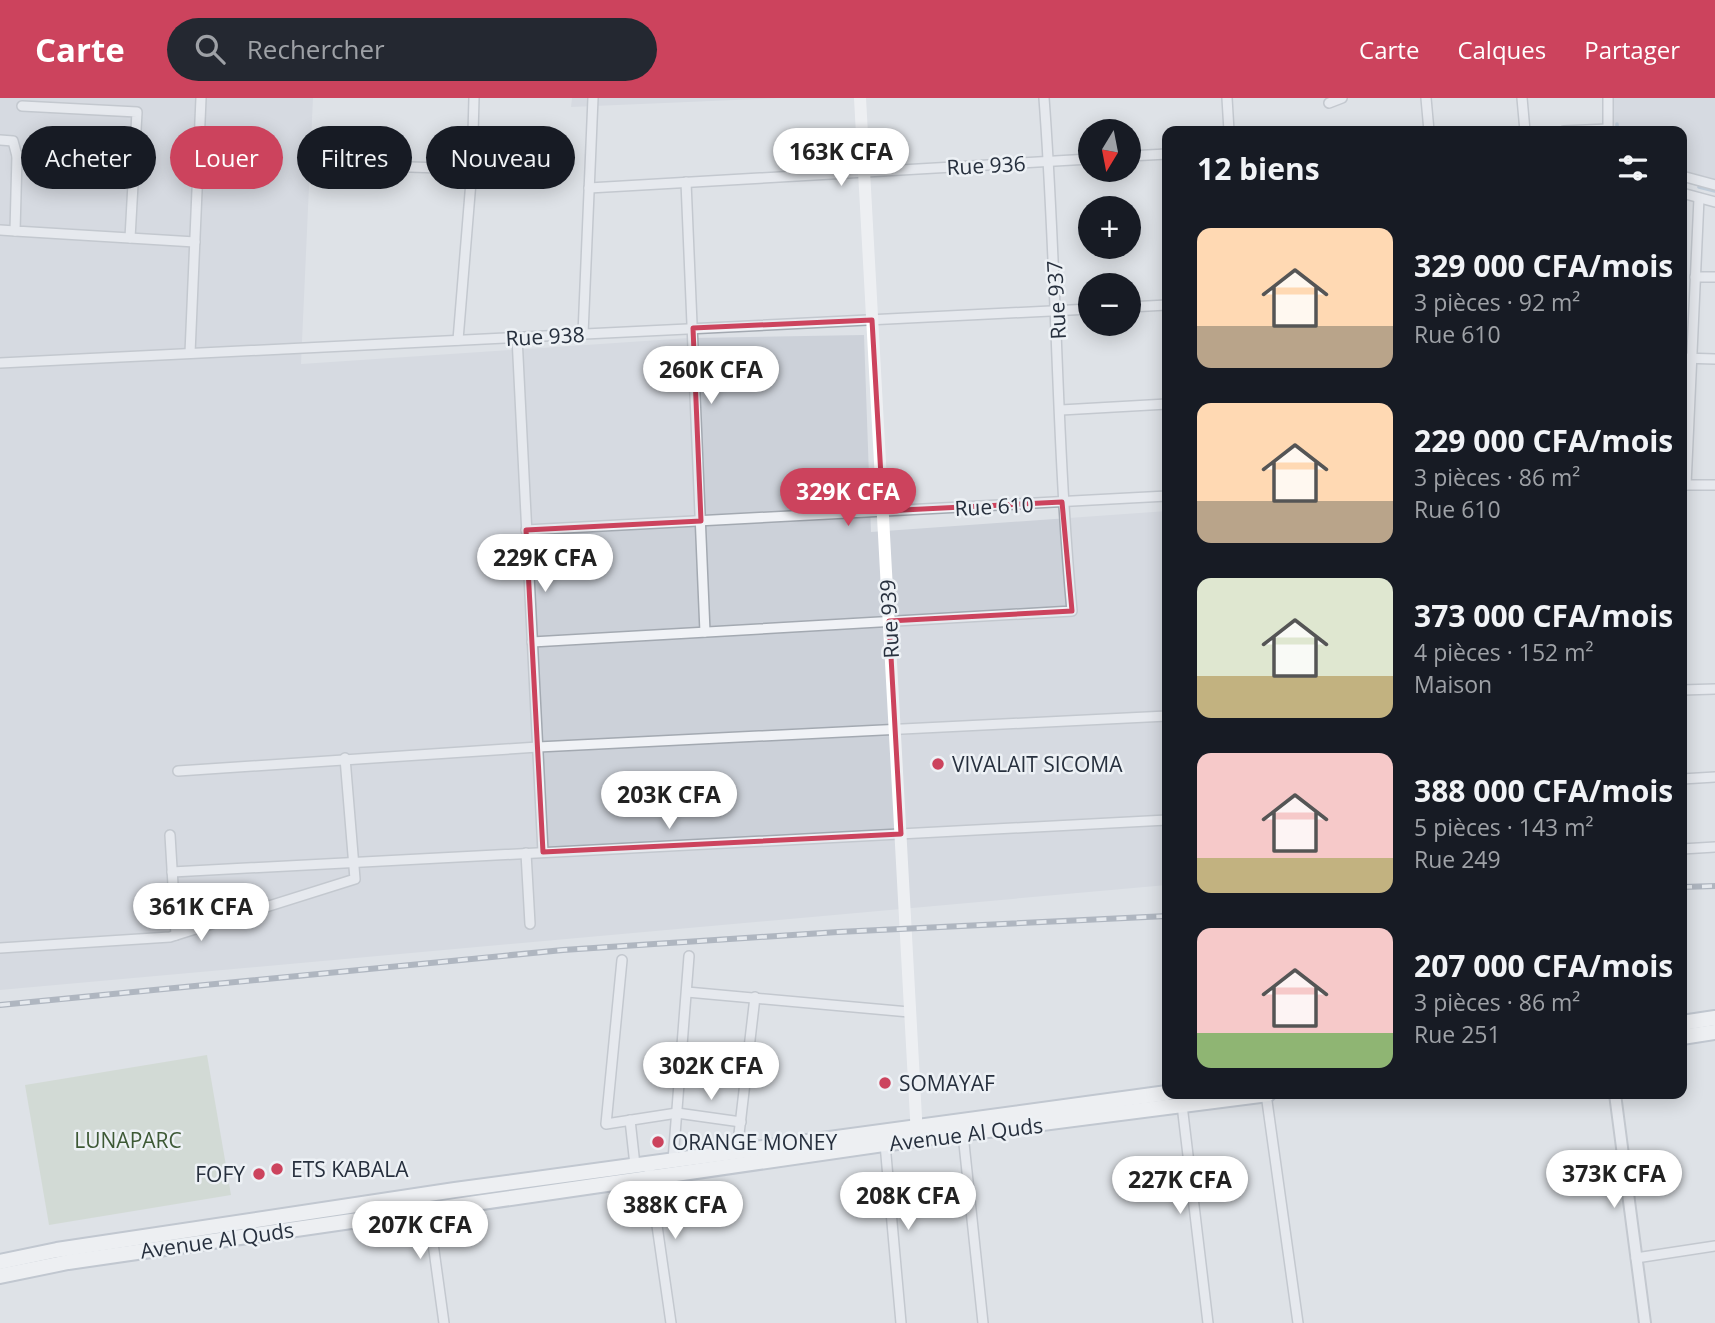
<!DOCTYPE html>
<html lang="fr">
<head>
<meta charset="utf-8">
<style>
	:root { --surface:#171b24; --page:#242831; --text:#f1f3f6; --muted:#9ea1a6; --accent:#cc435d }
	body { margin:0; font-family:"Open Sans",sans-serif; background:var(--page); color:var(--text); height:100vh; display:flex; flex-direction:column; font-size:26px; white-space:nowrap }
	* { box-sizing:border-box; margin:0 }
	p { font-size:23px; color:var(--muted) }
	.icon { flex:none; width:38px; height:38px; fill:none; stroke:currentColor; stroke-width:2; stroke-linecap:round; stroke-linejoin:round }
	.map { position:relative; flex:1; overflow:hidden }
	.sheet { position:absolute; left:1162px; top:28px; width:525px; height:973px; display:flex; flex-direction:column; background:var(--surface); border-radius:14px; box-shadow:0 4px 18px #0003 }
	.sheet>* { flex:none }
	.top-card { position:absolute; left:21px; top:28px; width:665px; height:63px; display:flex; gap:14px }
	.needle { width:46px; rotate:190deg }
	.tools { position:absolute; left:1078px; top:21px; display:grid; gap:14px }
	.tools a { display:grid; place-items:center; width:63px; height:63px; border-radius:50%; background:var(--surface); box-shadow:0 4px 18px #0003; font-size:35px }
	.price { position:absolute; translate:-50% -60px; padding:0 16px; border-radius:24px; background:#fff; color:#222; font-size:23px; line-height:46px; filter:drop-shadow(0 2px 4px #0008) }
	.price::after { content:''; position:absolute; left:50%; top:42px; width:21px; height:16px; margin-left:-10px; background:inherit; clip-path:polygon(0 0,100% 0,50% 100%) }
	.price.active { background:var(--accent); color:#fff }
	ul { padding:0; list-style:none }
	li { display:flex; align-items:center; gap:21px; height:175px; padding:0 35px }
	li span { display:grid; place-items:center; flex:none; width:196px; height:140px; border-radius:14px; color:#555 }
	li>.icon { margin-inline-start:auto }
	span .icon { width:84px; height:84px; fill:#fffc; stroke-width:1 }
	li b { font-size:30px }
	h2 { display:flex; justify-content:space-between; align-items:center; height:84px; padding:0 35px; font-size:30px }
	.tag { padding:0 24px; border-radius:32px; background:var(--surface); box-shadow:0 4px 18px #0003; font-size:24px; line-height:63px }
	.tag.active { background:var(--accent); color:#fff }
	header { display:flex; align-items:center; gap:42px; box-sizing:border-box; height:98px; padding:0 35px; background:var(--accent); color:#fff }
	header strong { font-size:33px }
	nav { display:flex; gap:38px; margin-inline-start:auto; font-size:24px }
	.search { width:490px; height:63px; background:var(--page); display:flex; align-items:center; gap:18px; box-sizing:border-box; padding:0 24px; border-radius:38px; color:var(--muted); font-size:26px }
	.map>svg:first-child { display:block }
	.built { fill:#ccd1d9 }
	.green { fill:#c4d1bf }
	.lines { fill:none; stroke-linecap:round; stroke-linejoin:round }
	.stream { stroke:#99b1c7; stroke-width:3.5 }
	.minor-casing { stroke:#a3a9b1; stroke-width:12 }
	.tertiary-casing { stroke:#a3a9b1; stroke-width:14 }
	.primary-casing { stroke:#9da7b3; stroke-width:18 }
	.minor { stroke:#f0f2f6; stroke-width:9 }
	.tertiary { stroke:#f0f2f6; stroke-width:10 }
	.secondary { stroke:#fff; stroke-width:12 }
	.primary { stroke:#fff; stroke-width:14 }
	.rail-casing { stroke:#778291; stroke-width:6 }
	.rail { stroke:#edf1f5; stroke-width:3.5; stroke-dasharray:10; stroke-linecap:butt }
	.marked { fill:none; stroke:#cc435d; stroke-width:5; stroke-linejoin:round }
	.poi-dot { fill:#cc435d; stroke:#edf1f5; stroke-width:2.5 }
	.labels { text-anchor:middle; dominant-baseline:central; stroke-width:5; stroke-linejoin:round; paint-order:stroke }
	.street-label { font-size:21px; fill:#27303e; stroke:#edf1f5 }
	.poi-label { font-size:21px; fill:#27303e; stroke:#edf1f5; text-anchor:start }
	.park-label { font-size:21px; fill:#3d5935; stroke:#edf1f5 }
</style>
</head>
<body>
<header>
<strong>Carte</strong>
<div class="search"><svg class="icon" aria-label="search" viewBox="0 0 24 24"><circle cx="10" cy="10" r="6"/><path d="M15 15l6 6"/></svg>Rechercher</div>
<nav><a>Carte</a><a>Calques</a><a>Partager</a></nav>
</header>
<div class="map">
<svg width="1715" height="1225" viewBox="0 0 1715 1225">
	<rect width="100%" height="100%" fill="#dee2e7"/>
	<!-- built -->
	<g class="built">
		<path d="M0 0H313L301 266 689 240 864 237 871 434 1167 413V787L0 892Z"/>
		<path d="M572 0H782L571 9Z"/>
		<path d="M1612 0H1715V84L1682 76V33H1612Z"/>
	</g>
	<!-- green -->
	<path class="green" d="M207 957 231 1097 49 1127 25 987Z"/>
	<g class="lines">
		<!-- stream -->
		<g class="stream">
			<path d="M1617 33V26"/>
			<path d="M1699 89 1715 93"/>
		</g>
		<!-- minor casing -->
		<g class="minor-casing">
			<g id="minor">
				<path d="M1227 0 1229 33"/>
				<path d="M1426 0 1429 33"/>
				<path d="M1522 0 1525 33"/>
				<path d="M1329 5 1342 0"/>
				<path d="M22 8 137 14 130 140"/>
				<path d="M1564 33 1608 31"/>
				<path d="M1608 33V0"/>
				<path d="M0 42 13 43 17 58 15 133 195 144"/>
				<path d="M17 58 134 60"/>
				<path d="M1129 58 1167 56"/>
				<path d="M318 66 472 71"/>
				<path d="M1682 78 1715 87"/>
				<path d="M686 84 705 534"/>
				<path d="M589 90 1090 61"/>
				<path d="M1682 95 1715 104"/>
				<path d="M0 132 15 133"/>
				<path d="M1695 179H1715"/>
				<path d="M1129 209 1167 207"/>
				<path d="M583 236 593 0"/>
				<path d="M517 239 543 754"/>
				<path d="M458 242 472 71 474 0"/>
				<path d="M190 255 201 0"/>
				<path d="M1682 260 1715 261"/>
				<path d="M0 265 1090 211"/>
				<path d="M1061 312 1167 306"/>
				<path d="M1682 387H1715"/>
				<path d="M1686 387 1699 100"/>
				<path d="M526 432 1167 398"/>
				<path d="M532 544 1072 513C1056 342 1057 171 1044 0"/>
				<path d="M1682 592 1715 591"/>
				<path d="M178 673 538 649 1167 618"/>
				<path d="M1682 681 1715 679"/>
				<path d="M170 737 176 837"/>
				<path d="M1682 751 1715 749"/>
				<path d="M526 755 530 826"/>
				<path d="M172 774 1167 722"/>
				<path d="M0 850 170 839 355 781 345 660"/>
				<path d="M622 862 606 1026 677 1015 741 1024"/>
				<path d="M687 894 909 914"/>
				<path d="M1266 996 1298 1225"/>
				<path d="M1182 1007 1208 1225"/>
				<path d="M630 1022 635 1067"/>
				<path d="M963 1036 983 1225"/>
				<path d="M885 1046 901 1225"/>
				<path d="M737 1053 755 899"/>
				<path d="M673 1062 689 858"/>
				<path d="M648 1065 671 1225"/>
				<path d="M428 1109 444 1225"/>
				<path d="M1636 1160 1715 1148"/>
			</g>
		</g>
		<!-- tertiary casing -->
		<g class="tertiary-casing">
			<path id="tertiary" d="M1615 996 1645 1225"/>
		</g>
		<!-- primary casing -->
		<g class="primary-casing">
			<g id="primary">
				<path d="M1682 925 1715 920"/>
				<path d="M1682 939 1715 934"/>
				<path d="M0 1164 57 1152 455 1092 1167 995"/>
				<path d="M0 1178 68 1164 918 1041 1268 996"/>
			</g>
		</g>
		<!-- minor -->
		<use href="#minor" class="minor"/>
		<!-- tertiary -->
		<use href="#tertiary" class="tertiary"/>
		<!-- secondary -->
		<path class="secondary" d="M860 0 917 1038"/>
		<!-- primary -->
		<use href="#primary" class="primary"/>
		<!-- rail casing -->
		<g class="rail-casing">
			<g id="rail">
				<path d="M1682 789 1715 788"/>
				<path d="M0 907 563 852 838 834 1167 818"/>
			</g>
		</g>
		<!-- rail -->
		<use href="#rail" class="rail"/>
	</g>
	<!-- marked area -->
	<path d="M0 0H1715V1225H0ZM872 222 883 413 1062 404 1072 513 889 523 901 736 543 754 526 432 701 423 693 230Z" fill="#dee2e7" fill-opacity=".55" fill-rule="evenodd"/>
	<path class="marked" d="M872 222 883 413 1062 404 1072 513 889 523 901 736 543 754 526 432 701 423 693 230Z"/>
	<!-- markers -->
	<g class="poi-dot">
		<circle cx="938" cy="666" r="7"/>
		<circle cx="885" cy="985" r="7"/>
		<circle cx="658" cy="1044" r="7"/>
		<circle cx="277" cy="1071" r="7"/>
		<circle cx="259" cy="1076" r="7"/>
	</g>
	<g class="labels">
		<!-- street labels -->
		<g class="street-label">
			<text transform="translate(986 67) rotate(-3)">Rue 936</text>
			<text transform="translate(1056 202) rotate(-93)">Rue 937</text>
			<text transform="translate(545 238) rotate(-3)">Rue 938</text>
			<text transform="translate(994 408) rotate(-3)">Rue 610</text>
			<text transform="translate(889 521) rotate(-93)">Rue 939</text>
			<text transform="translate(966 1036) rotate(-7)">Avenue Al Quds</text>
			<text transform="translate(217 1142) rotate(-8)">Avenue Al Quds</text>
		</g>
		<!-- poi labels -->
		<g class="poi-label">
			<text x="952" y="666">VIVALAIT SICOMA</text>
			<text x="899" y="985">SOMAYAF</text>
			<text x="672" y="1044">ORANGE MONEY</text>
			<text x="291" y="1071">ETS KABALA</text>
			<text x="245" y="1076" text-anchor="end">FOFY</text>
		</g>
		<!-- park labels -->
		<g class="park-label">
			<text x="128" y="1042">LUNAPARC</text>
		</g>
	</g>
</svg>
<div class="tools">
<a><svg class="needle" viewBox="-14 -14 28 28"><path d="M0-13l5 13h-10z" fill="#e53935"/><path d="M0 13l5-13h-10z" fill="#9ea1a6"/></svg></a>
<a>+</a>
<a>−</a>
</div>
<b class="price" style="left:841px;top:90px">163K CFA</b>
<b class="price" style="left:711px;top:308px">260K CFA</b>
<b class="price active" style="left:848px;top:430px">329K CFA</b>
<b class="price" style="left:545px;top:496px">229K CFA</b>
<b class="price" style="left:669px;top:733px">203K CFA</b>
<b class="price" style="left:201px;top:845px">361K CFA</b>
<b class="price" style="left:711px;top:1004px">302K CFA</b>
<b class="price" style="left:1614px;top:1112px">373K CFA</b>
<b class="price" style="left:1180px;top:1118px">227K CFA</b>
<b class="price" style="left:908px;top:1134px">208K CFA</b>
<b class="price" style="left:675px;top:1143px">388K CFA</b>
<b class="price" style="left:420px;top:1163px">207K CFA</b>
<div class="top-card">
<a class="tag">Acheter</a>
<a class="tag active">Louer</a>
<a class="tag">Filtres</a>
<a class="tag">Nouveau</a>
</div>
<section class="sheet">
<h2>12 biens<svg class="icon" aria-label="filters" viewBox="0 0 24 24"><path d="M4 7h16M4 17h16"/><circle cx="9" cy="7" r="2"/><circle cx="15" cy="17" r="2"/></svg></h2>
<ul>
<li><span style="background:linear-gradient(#ffd9b3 70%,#b9a48a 0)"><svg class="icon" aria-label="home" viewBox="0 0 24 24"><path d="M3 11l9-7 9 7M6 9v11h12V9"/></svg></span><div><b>329 000 CFA/mois</b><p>3 pièces · 92 m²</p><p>Rue 610</p></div></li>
<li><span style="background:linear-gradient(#ffd9b3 70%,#b9a48a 0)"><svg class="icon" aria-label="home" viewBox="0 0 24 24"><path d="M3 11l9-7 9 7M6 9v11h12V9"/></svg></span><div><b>229 000 CFA/mois</b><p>3 pièces · 86 m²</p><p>Rue 610</p></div></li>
<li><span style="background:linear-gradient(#dfe7d0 70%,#c2b280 0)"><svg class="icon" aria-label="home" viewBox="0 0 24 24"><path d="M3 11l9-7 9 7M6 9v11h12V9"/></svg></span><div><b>373 000 CFA/mois</b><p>4 pièces · 152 m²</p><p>Maison</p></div></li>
<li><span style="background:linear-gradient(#f6c9c9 75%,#c2b280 0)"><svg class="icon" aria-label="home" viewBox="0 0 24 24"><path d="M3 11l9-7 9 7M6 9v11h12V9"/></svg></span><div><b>388 000 CFA/mois</b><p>5 pièces · 143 m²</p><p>Rue 249</p></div></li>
<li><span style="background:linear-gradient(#f6c9c9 75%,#8fb573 0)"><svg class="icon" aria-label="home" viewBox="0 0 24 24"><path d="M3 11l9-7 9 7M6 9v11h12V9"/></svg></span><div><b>207 000 CFA/mois</b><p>3 pièces · 86 m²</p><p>Rue 251</p></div></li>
</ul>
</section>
</div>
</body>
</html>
